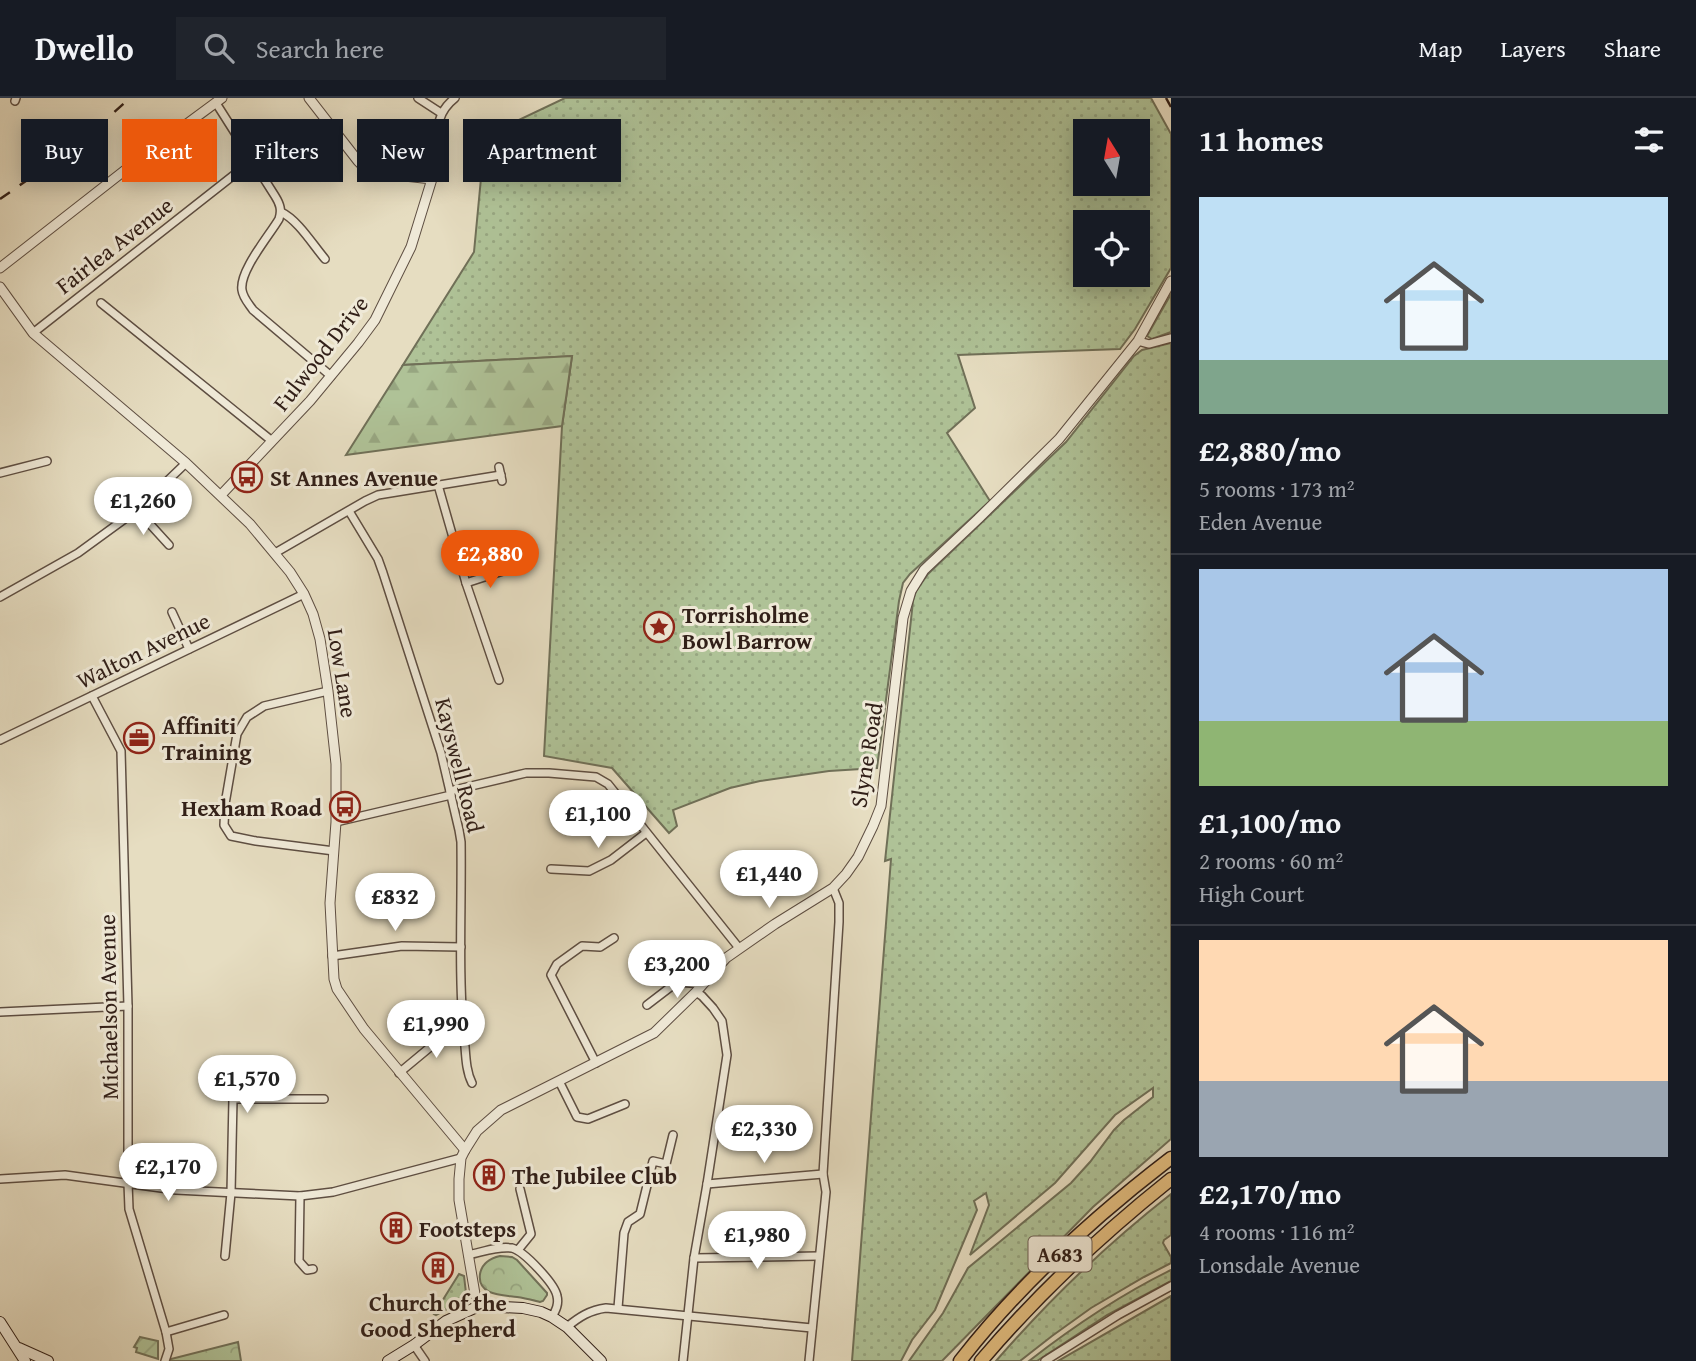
<!DOCTYPE html>
<html lang="en">
<head>
<meta charset="utf-8">
<style>
	:root { --surface:#171b24; --page:#20242c; --text:#f1f3f6; --muted:#9ea1a6; --line:#363941; --accent:#ea580c }
	body { margin:0; font-family:"Gentium Book Plus",serif; background:var(--page); color:var(--text); height:100vh; display:flex; flex-direction:column; font-size:26px; white-space:nowrap }
	* { box-sizing:border-box; margin:0 }
	p { font-size:23px; color:var(--muted) }
	.icon { flex:none; width:38px; height:38px; fill:none; stroke:currentColor; stroke-width:2; stroke-linecap:round; stroke-linejoin:round }
	.map { position:relative; flex:1; overflow:hidden }
	.details { display:flex; flex-direction:column; background:var(--surface); width:525px }
	.details>* { flex:none }
	.top-card { position:absolute; left:21px; top:21px; width:665px; height:63px; display:flex; gap:14px }
	.needle { width:46px; rotate:349deg }
	.fabs { position:absolute; left:1073px; top:21px; display:grid; gap:14px }
	.fabs a { display:grid; place-items:center; width:77px; height:77px; border-radius:0px; background:var(--surface); box-shadow:0 4px 18px #0003; font-size:35px }
	.price { position:absolute; translate:-50% -60px; padding:0 16px; border-radius:24px; background:#fff; color:#222; font-size:23px; line-height:46px; filter:drop-shadow(0 2px 4px #0008) }
	.price::after { content:''; position:absolute; left:50%; top:42px; width:21px; height:16px; margin-left:-10px; background:inherit; clip-path:polygon(0 0,100% 0,50% 100%) }
	.price.selected { background:var(--accent); color:#fff }
	ul { padding:0; list-style:none }
	li { display:grid; align-content:center; gap:14px; height:371px; padding:0 28px }
	li+li { border-top:2px solid var(--line) }
	li span { display:grid; place-items:center; height:217px; border-radius:0px; color:#555 }
	li>.icon { margin-inline-start:auto }
	span .icon { width:126px; height:126px; fill:#fffc; stroke-width:1 }
	li b { font-size:30px }
	h2 { display:flex; justify-content:space-between; align-items:center; height:84px; padding:0 28px; font-size:30px }
	.tag { padding:0 24px; border-radius:0px; background:var(--surface); box-shadow:0 4px 18px #0003; font-size:24px; line-height:63px }
	.tag.selected { background:var(--accent); color:#fff }
	header { display:flex; align-items:center; gap:42px; box-sizing:border-box; height:98px; padding:0 35px; background:var(--surface); border-bottom:2px solid var(--line) }
	header strong { font-size:33px }
	nav { display:flex; gap:38px; margin-inline-start:auto; font-size:24px }
	.search { width:490px; height:63px; background:var(--page); display:flex; align-items:center; gap:18px; box-sizing:border-box; padding:0 24px; border-radius:0px; color:var(--muted); font-size:26px }
	main { display:flex; flex:1; min-height:0 }
	.map>svg:first-child { display:block }
	.grass { fill:url(#grass-dots); stroke:#707058; stroke-width:2; fill-rule:evenodd }
	.forest { fill:url(#forest-firs); stroke:#707058; stroke-width:2 }
	.park { fill:url(#park-crowns); stroke:#707058; stroke-width:2 }
	.garden { fill:url(#garden-furrows); stroke:#707058; stroke-width:2 }
	.lines { fill:none; stroke-linecap:round; stroke-linejoin:round }
	.minor-casing { stroke:#5e4e42; stroke-width:10 }
	.tertiary-casing { stroke:#5e4e42; stroke-width:11 }
	.secondary-casing { stroke:#311f18; stroke-width:12 }
	.trunk-casing { stroke:#311f18; stroke-width:15 }
	.minor { stroke:#efe9d7; stroke-width:7 }
	.tertiary { stroke:#efe9d7; stroke-width:9 }
	.secondary { stroke:#efe9d7; stroke-width:10 }
	.trunk { stroke:#e3be80; stroke-width:12 }
	.rail { stroke:#311f18; stroke-width:2.5; stroke-dasharray:12 12; stroke-linecap:butt }
	.labels { text-anchor:middle; dominant-baseline:central; stroke-width:6; stroke-linejoin:round; paint-order:stroke }
	.shield { fill:#efe9d7; stroke:#6a5c51; stroke-width:2 }
	.shield-label { font-size:21px; font-weight:bold; fill:#311f18 }
	.street-label { font-size:23px; fill:#311f18; stroke:#efe9d7 }
	.poi-label { font-size:23px; font-weight:bold; fill:#311f18; stroke:#efe9d7; text-anchor:start }
</style>
</head>
<body>
<header>
<strong>Dwello</strong>
<div class="search"><svg class="icon" aria-label="search" viewBox="0 0 24 24"><circle cx="10" cy="10" r="6"/><path d="M15 15l6 6"/></svg>Search here</div>
<nav><a>Map</a><a>Layers</a><a>Share</a></nav>
</header>
<main>
<div class="map">
<svg width="1171" height="1263" viewBox="0 0 1171 1263">
	<defs>
		<pattern id="grass-dots" width="8" height="8" patternUnits="userSpaceOnUse" patternTransform="scale(1.75)"><rect width="8" height="8" fill="#afc297"/><path d="M2 2h.1M6 6h.1" fill="none" stroke="#97a681" stroke-width="1.8" stroke-linecap="round"/></pattern>
		<pattern id="forest-firs" width="22" height="20" patternUnits="userSpaceOnUse" patternTransform="scale(1.75)"><rect width="22" height="20" fill="#afc297"/><path d="M5 1l3.5 6h-7zM16 11l3.5 6h-7z" fill="#97a681"/></pattern>
		<pattern id="park-crowns" width="20" height="18" patternUnits="userSpaceOnUse" patternTransform="scale(1.75)"><rect width="20" height="18" fill="#afc297"/><path d="M2 6a3 3 0 1 1 6 0M12 15a3 3 0 1 1 6 0" fill="none" stroke="#97a681"/></pattern>
		<pattern id="garden-furrows" width="10" height="10" patternUnits="userSpaceOnUse" patternTransform="scale(1.75)"><rect width="10" height="10" fill="#afc297"/><path d="M-1 1l2-2M0 10L10 0M9 11l2-2" fill="none" stroke="#97a681"/></pattern>
	</defs>
	<rect width="100%" height="100%" fill="#e6ddc1"/>
	<filter id="stains"><feTurbulence type="fractalNoise" baseFrequency=".00286" numOctaves="4"/><feColorMatrix values="0 0 0 0 .2 0 0 0 0 .09 0 0 0 0 .02 0 0 0 .5 -.17"/></filter>
	<radialGradient id="worn" r=".72"><stop offset=".6" stop-color="#630" stop-opacity="0"/><stop offset="1" stop-color="#630" stop-opacity=".3"/></radialGradient>
	<!-- grass -->
	<g class="grass">
		<path d="M565 0H1151L1171 36V170L1135 231 1120 251 958 257 975 310 947 335 990 403 910 476 903 485 899 503 877 670 829 673 760 683 730 690 673 712 677 728 669 735 612 670 544 658 562 328 572 258 403 267 474 154 485 38ZM1085 33H1138V86H1085ZM1085 124H1138V177H1085Z"/>
		<path d="M1171 196V234L1152 241 1147 238Z"/>
		<path d="M1171 245V1041L1093 1109 942 1263H909L943 1215 968 1170 1071 1085 1090 1064 1114 1032 1124 1022 1153 999V990L1115 1017 1055 1085 970 1157 989 1107 986 1095 974 1103 977 1112 935 1212 912 1242 901 1263H852L891 761 885 763 913 503 916 493 928 476 1066 344 1134 258 1142 252Z"/>
		<path d="M1171 1096V1137L1164 1142 1163 1145 1171 1159V1165L1144 1179 1091 1210 1052 1238 1020 1263H996C1049 1202 1107 1146 1171 1096Z"/>
		<path d="M1171 1172V1183L1107 1217 1037 1263H1029C1074 1228 1120 1197 1171 1172Z"/>
		<path d="M459 1176 464 1178 466 1195 465 1201 436 1217 434 1216Z"/>
		<path d="M1171 1198V1263H1058Z"/>
	</g>
	<!-- forest -->
	<path class="forest" d="M572 258 562 328 346 357 403 267Z"/>
	<!-- park -->
	<g class="park">
		<path d="M500 1158 512 1159 517 1162 547 1195V1197L543 1203 540 1204C532 1202 525 1200 517 1199 503 1197 477 1198 480 1176 482 1165 491 1160 500 1158Z"/>
		<path d="M238 1244 241 1263H171V1261Z"/>
	</g>
	<!-- garden -->
	<path class="garden" d="M140 1239 158 1243V1261L136 1254 137 1250 134 1249Z"/>
	<g class="lines">
		<!-- minor casing -->
		<g class="minor-casing">
			<g id="minor">
				<path d="M418 0 441 15"/>
				<path d="M15 3 16 0"/>
				<path d="M216 5 275 98C280 106 282 112 279 121 269 138 239 173 242 192 243 200 249 206 253 212L331 278"/>
				<path d="M432 81C433 75 435 70 436 64 439 39 432 18 455 0"/>
				<path d="M281 114C298 122 313 147 325 161"/>
				<path d="M101 205 272 343"/>
				<path d="M33 235 253 62"/>
				<path d="M1138 243 1149 246 1171 240"/>
				<path d="M499 369 502 383"/>
				<path d="M0 375 47 363"/>
				<path d="M438 387 466 485 499 582"/>
				<path d="M137 412 169 447"/>
				<path d="M349 413 378 461 383 475 441 655 459 732 461 744C462 809 458 874 464 938 466 954 465 971 472 985"/>
				<path d="M275 455 365 403 378 397 501 377"/>
				<path d="M466 485 506 472"/>
				<path d="M0 499 78 455 137 412 186 365"/>
				<path d="M172 514 189 551"/>
				<path d="M328 593 264 608 247 619 237 636 225 706 224 727 231 738 256 743 334 753"/>
				<path d="M92 598 121 653 128 908V1085L129 1111 166 1234 169 1251 165 1263"/>
				<path d="M0 642 304 496"/>
				<path d="M450 693 526 675H549L596 679 608 686 739 850"/>
				<path d="M336 724 451 697"/>
				<path d="M551 771 589 773 611 762 646 735"/>
				<path d="M332 858 402 848 461 849"/>
				<path d="M647 907 677 884 703 886"/>
				<path d="M0 914 128 908"/>
				<path d="M596 965 551 877 557 866 582 848 600 849 614 840"/>
				<path d="M399 975 458 926 463 925"/>
				<path d="M559 983 577 1019 588 1021 625 1006"/>
				<path d="M0 1081 65 1077 176 1092 300 1098 333 1094 461 1060"/>
				<path d="M707 1086 823 1076"/>
				<path d="M300 1098 299 1163 307 1172 313 1171"/>
				<path d="M518 1152 531 1136 520 1091"/>
				<path d="M468 1157C483 1154 497 1148 512 1150 524 1153 555 1186 557 1198 559 1206 556 1212 552 1219"/>
				<path d="M225 1158 231 1095 233 1001H324"/>
				<path d="M694 1160 819 1158"/>
				<path d="M618 1210 624 1135 628 1124 640 1116 653 1063 666 1066 673 1037"/>
				<path d="M567 1229C579 1219 590 1212 606 1210L812 1230"/>
				<path d="M166 1234 224 1217"/>
				<path d="M414 1247 425 1263"/>
				<path d="M683 1263 694 1160 707 1086 727 957 722 923 713 910 702 898 696 894"/>
				<path d="M809 1263 826 1094 823 1076 839 824V805L833 790"/>
				<path d="M1045 1263 1118 1217 1171 1188"/>
			</g>
		</g>
		<!-- tertiary casing -->
		<g class="tertiary-casing">
			<g id="tertiary">
				<path d="M0 170 138 62 222 0"/>
				<path d="M0 189 33 235 186 365 250 426 290 474 304 496 313 516 320 541 328 593 336 666V724L330 805 334 881 337 891 364 931 465 1052"/>
				<path d="M221 397 310 303 358 245 375 222 411 149 432 81 377 75 366 71 358 63 309 0"/>
				<path d="M479 1208 475 1196 459 1102V1081L461 1060 465 1052 477 1033 501 1012 654 935 696 894 726 860 775 826 833 790 846 776 858 759 873 728 881 708 903 520 911 493 924 472 978 421 1059 341 1138 243 1171 183"/>
			</g>
		</g>
		<!-- secondary casing -->
		<g class="secondary-casing">
			<g id="secondary">
				<path d="M0 1224 25 1263"/>
				<path d="M19 1250 48 1263"/>
				<path d="M388 1263 414 1247 446 1223 479 1208 523 1210 541 1214 552 1219 567 1229 601 1263"/>
			</g>
		</g>
		<!-- trunk casing -->
		<g class="trunk-casing">
			<g id="trunk">
				<path d="M960 1263C1020 1186 1094 1119 1171 1060"/>
				<path d="M981 1263C1038 1196 1102 1136 1171 1081"/>
			</g>
		</g>
		<!-- minor -->
		<use href="#minor" class="minor"/>
		<!-- tertiary -->
		<use href="#tertiary" class="tertiary"/>
		<!-- secondary -->
		<use href="#secondary" class="secondary"/>
		<!-- trunk -->
		<use href="#trunk" class="trunk"/>
		<!-- rail -->
		<g class="rail">
			<path d="M1166 0 1171 9"/>
			<path d="M0 101 62 58 92 34 130 0"/>
		</g>
	</g>
	<!-- icons -->
	<defs>
		<g id="bus-ring" transform="scale(1.575)"><circle r="9.5" fill="#efe9d7" stroke="#8f2418" stroke-width="1.5"/><path d="M-5-6H5V4H4V6H2V4H-2V6H-4V4H-5ZM-3.5-4V0h7V-4ZM-3.5 1.2v1.5H-2V1.2ZM2 1.2v1.5H3.5V1.2Z" fill="#8f2418"/></g>
		<g id="sight-ring" transform="scale(1.575)"><circle r="9.5" fill="#efe9d7" stroke="#8f2418" stroke-width="1.5"/><path d="M0-6L1.8-2.2L6-1.7L2.9 1.2L3.7 5.4L0 3.3L-3.7 5.4L-2.9 1.2L-6-1.7L-1.8-2.2Z" fill="#8f2418"/></g>
		<g id="office-ring" transform="scale(1.575)"><circle r="9.5" fill="#efe9d7" stroke="#8f2418" stroke-width="1.5"/><path d="M-6-3h4V-5.5h4V-3h4V5H-6ZM-1-4.5V-3h2v-1.5ZM-6 0V1H6V0Z" fill="#8f2418"/></g>
		<g id="building-ring" transform="scale(1.575)"><circle r="9.5" fill="#efe9d7" stroke="#8f2418" stroke-width="1.5"/><path d="M-4-6H4V6H1V3H-1V6H-4ZM-2.5-4.3h1.7v1.8h-1.7ZM.8-4.3h1.7v1.8H.8ZM-2.5-1h1.7V.8h-1.7ZM.8-1h1.7V.8H.8Z" fill="#8f2418"/></g>
	</defs>
	<g fill-rule="evenodd">
		<use href="#bus-ring" x="247" y="379"/>
		<use href="#sight-ring" x="659" y="529"/>
		<use href="#office-ring" x="139" y="640"/>
		<use href="#bus-ring" x="345" y="709"/>
		<use href="#building-ring" x="489" y="1077"/>
		<use href="#building-ring" x="396" y="1130"/>
		<use href="#building-ring" x="438" y="1170"/>
	</g>
	<g class="labels">
		<!-- shield labels -->
		<rect class="shield" x="1028.5" y="1138.5" width="63" height="35" rx="5"/>
		<g class="shield-label">
			<text x="1060" y="1156">A683</text>
		</g>
		<!-- street labels -->
		<g class="street-label">
			<text transform="translate(114 147) rotate(-38)">Fairlea Avenue</text>
			<text transform="translate(320 255) rotate(-52)">Fulwood Drive</text>
			<text transform="translate(143 552) rotate(-26)">Walton Avenue</text>
			<text transform="translate(343 575) rotate(81)">Low Lane</text>
			<text transform="translate(866 657) rotate(-81)">Slyne Road</text>
			<text transform="translate(460 667) rotate(76)">Kayswell Road</text>
			<text transform="translate(108 909) rotate(-91)">Michaelson Avenue</text>
		</g>
		<!-- poi labels -->
		<g class="poi-label">
			<text x="270" y="379">St Annes Avenue</text>
			<text x="682" y="516">Torrisholme<tspan x="682" dy="26">Bowl Barrow</tspan></text>
			<text x="162" y="627">Affiniti<tspan x="162" dy="26">Training</tspan></text>
			<text x="322" y="709" text-anchor="end">Hexham Road</text>
			<text x="512" y="1077">The Jubilee Club</text>
			<text x="419" y="1130">Footsteps</text>
			<text x="438" y="1204" text-anchor="middle">Church of the<tspan x="438" dy="26">Good Shepherd</tspan></text>
		</g>
	</g>
	<rect width="100%" height="100%" filter="url(#stains)"/>
	<rect width="100%" height="100%" fill="url(#worn)"/>
</svg>
<div class="fabs">
<a><svg class="needle" viewBox="-14 -14 28 28"><path d="M0-13l5 13h-10z" fill="#e53935"/><path d="M0 13l5-13h-10z" fill="#9ea1a6"/></svg></a>
<a><svg class="icon" aria-label="locate" viewBox="0 0 24 24"><circle cx="12" cy="12" r="6"/><path d="M12 2v4M12 18v4M2 12h4M18 12h4"/></svg></a>
</div>
<b class="price" style="left:143px;top:439px">£1,260</b>
<b class="price selected" style="left:490px;top:492px">£2,880</b>
<b class="price" style="left:598px;top:752px">£1,100</b>
<b class="price" style="left:769px;top:812px">£1,440</b>
<b class="price" style="left:395px;top:835px">£832</b>
<b class="price" style="left:677px;top:902px">£3,200</b>
<b class="price" style="left:436px;top:962px">£1,990</b>
<b class="price" style="left:247px;top:1017px">£1,570</b>
<b class="price" style="left:764px;top:1067px">£2,330</b>
<b class="price" style="left:168px;top:1105px">£2,170</b>
<b class="price" style="left:757px;top:1173px">£1,980</b>
<div class="top-card">
<a class="tag">Buy</a>
<a class="tag selected">Rent</a>
<a class="tag">Filters</a>
<a class="tag">New</a>
<a class="tag">Apartment</a>
</div>
</div>
<section class="details">
<h2>11 homes<svg class="icon" aria-label="filters" viewBox="0 0 24 24"><path d="M4 7h16M4 17h16"/><circle cx="9" cy="7" r="2"/><circle cx="15" cy="17" r="2"/></svg></h2>
<ul>
<li><span style="background:linear-gradient(#bfe0f5 75%,#7fa58c 0)"><svg class="icon" aria-label="home" viewBox="0 0 24 24"><path d="M3 11l9-7 9 7M6 9v11h12V9"/></svg></span><div><b>£2,880/mo</b><p>5 rooms · 173 m²</p><p>Eden Avenue</p></div></li>
<li><span style="background:linear-gradient(#a9c7e8 70%,#8fb573 0)"><svg class="icon" aria-label="home" viewBox="0 0 24 24"><path d="M3 11l9-7 9 7M6 9v11h12V9"/></svg></span><div><b>£1,100/mo</b><p>2 rooms · 60 m²</p><p>High Court</p></div></li>
<li><span style="background:linear-gradient(#ffd9b3 65%,#9aa5b1 0)"><svg class="icon" aria-label="home" viewBox="0 0 24 24"><path d="M3 11l9-7 9 7M6 9v11h12V9"/></svg></span><div><b>£2,170/mo</b><p>4 rooms · 116 m²</p><p>Lonsdale Avenue</p></div></li>
</ul>
</section>
</main>
</body>
</html>
